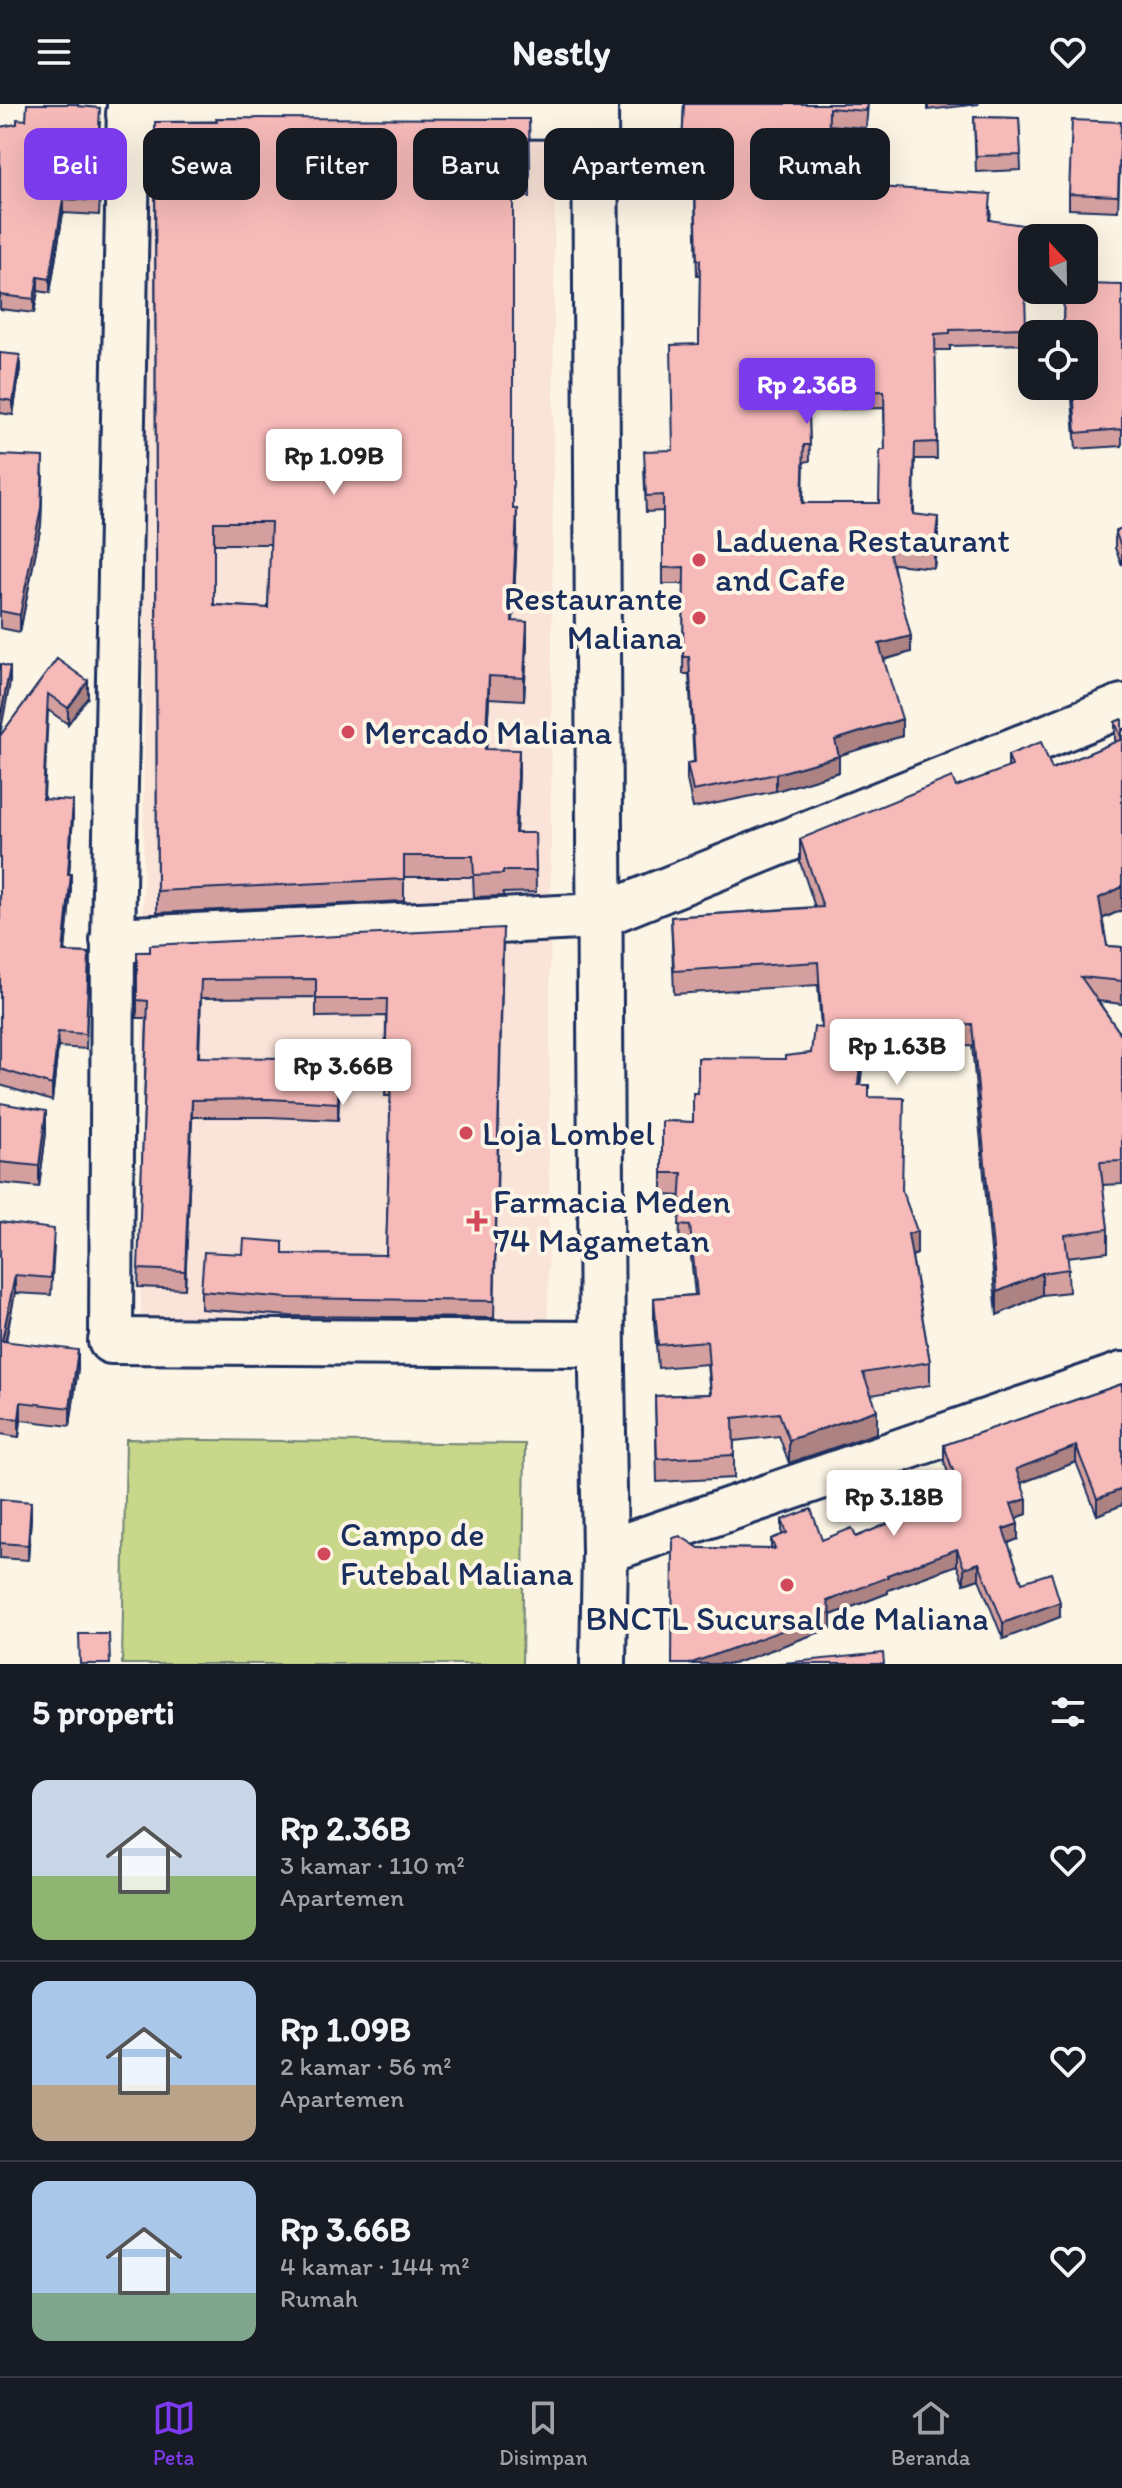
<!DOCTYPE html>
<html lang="id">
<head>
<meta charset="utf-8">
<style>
	:root { --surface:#171b24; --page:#242831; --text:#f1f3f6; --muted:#9ea1a6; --line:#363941; --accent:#7c3aed }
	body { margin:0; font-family:Itim,sans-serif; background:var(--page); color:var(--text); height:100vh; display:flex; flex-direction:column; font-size:30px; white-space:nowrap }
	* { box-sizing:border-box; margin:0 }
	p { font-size:26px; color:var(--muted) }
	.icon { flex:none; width:44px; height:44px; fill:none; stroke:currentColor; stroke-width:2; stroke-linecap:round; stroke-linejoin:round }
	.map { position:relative; height:1560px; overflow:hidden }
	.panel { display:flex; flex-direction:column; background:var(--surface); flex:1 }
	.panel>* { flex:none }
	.banner { position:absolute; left:24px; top:24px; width:1074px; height:72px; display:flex; gap:16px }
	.needle { width:52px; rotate:338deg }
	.fabs { position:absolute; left:1018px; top:120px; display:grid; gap:16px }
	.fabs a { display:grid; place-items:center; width:80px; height:80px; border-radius:16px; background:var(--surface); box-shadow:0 8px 32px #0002; font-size:40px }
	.price { position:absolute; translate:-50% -68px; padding:0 18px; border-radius:8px; background:#fff; color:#222; font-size:26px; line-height:52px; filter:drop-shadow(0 2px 4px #0008) }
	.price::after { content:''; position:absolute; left:50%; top:48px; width:24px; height:18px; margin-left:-12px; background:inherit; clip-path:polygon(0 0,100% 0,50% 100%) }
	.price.on { background:var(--accent); color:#fff }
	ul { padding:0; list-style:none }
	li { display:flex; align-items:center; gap:24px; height:200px; padding:0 32px }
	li+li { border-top:2px solid var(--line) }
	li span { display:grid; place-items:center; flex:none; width:224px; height:160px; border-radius:16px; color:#555 }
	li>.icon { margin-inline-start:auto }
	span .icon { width:96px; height:96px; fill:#fffc; stroke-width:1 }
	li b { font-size:34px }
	h2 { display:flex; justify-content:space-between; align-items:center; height:96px; padding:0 32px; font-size:34px }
	.pill { padding:0 28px; border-radius:16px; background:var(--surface); box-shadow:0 8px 32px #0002; font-size:28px; line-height:72px }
	.pill.on { background:var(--accent); color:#fff }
	header { display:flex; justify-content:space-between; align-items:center; height:104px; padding:0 32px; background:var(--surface); font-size:36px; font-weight:700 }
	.tab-bar { display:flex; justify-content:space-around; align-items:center; height:112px; border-top:2px solid var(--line); background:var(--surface); font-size:22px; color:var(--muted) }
	.tab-bar a { display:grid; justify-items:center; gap:4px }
	.tab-bar .on { color:var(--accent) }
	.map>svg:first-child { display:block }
	.built { fill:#fae3d8 }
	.green { fill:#c9d78b; stroke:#728374; stroke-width:2 }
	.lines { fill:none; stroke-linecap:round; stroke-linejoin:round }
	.minor-casing { stroke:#1b2f5e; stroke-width:48 }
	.tertiary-casing { stroke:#1b2f5e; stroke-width:50 }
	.minor { stroke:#fcf5e5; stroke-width:42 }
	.tertiary { stroke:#fcf5e5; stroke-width:44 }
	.wall { fill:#d4a09f; stroke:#1b2f5e; stroke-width:2; fill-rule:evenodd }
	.shaded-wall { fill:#ac8282; stroke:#1b2f5e; stroke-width:2 }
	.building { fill:#f6bab9; stroke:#1b2f5e; stroke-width:2; fill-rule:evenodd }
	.poi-dot { fill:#d1495b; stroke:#fcf5e5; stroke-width:3 }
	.labels { text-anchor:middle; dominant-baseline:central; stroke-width:8; stroke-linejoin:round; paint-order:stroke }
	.poi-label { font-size:34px; fill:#1b2f5e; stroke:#fcf5e5; text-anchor:start }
</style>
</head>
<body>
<header><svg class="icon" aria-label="menu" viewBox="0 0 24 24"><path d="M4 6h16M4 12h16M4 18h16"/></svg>Nestly<svg class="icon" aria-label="heart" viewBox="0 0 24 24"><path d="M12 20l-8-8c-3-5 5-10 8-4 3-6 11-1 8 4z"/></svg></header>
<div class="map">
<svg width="1122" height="1560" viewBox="0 0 1122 1560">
	<rect width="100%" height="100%" fill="#fcf5e5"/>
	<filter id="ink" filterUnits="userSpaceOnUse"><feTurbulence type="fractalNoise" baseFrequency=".0125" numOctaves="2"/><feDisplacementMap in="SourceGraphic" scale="16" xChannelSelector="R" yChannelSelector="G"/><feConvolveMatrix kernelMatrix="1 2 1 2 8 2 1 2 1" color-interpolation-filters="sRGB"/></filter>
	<g filter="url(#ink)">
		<!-- built -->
		<path class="built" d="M147 31 555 32 548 1225 141 1224Z"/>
		<!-- green -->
		<path class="green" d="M126 1335 525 1340 522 1560H122Z"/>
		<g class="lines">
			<!-- minor casing -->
			<g class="minor-casing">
				<g id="minor">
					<path d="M600 812 1122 602"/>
					<path d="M111 1237 113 836 129 0"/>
					<path d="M605 1448 1122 1270"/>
				</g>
			</g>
			<!-- tertiary casing -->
			<g class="tertiary-casing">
				<g id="tertiary">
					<path d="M595 0 602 1267 605 1448 603 1560"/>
					<path d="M129 10 595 12"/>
					<path d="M113 836 600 812"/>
					<path d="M111 1237 601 1240"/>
				</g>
			</g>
			<!-- minor -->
			<use href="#minor" class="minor"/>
			<!-- tertiary -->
			<use href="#tertiary" class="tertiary"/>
		</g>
		<!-- wall -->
		<g class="wall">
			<path d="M684 0H868L866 24 829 21 828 80 991 107 990 117 1026 224V240L950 242V246H935L937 355H915L914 410 938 429 934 464 893 460 911 548 884 556 902 632 839 651V668L776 687 693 704 687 676V659L694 658 689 570H683L684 480H663V407L646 408 644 363 673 346 699 240 700 172H697L695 93H668V43H682ZM884 304 885 346 879 399H803L804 358 810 357 809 306Z"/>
			<path d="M928 0H979L928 6Z"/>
			<path d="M79 3 100 18 97 63 101 77 99 111 63 109 50 189 38 187 34 209 0 205V23L17 20 26 16Z"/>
			<path d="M974 13 1019 14 1021 66 976 68Z"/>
			<path d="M529 15 530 93H513V405L517 427 513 517 527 540 524 596 489 594 486 645 519 668 516 729H535L536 788 503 789V792L474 793 473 773H404V797L157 809 155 18ZM214 440H271L268 504 214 501Z"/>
			<path d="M1121 33 1118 107 1069 105V90Z"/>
			<path d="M1122 181V342L1076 345 1071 282H1084V230H1063L1064 186Z"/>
			<path d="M0 249 20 265 13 311 0 309Z"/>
			<path d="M0 351 43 370 41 421 20 528 0 524Z"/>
			<path d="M1122 424V461L1115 444V427Z"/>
			<path d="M57 555 88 593 68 620 48 606 44 695 73 712 69 770 71 786 65 848 89 849 86 945 58 943 52 997 0 981V632Z"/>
			<path d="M1122 615V806L1102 815 1107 842 1122 843V900L1098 897 1122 932V1080L1102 1081 1108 1125V1148L1067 1153 1069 1188 1042 1191 997 1211 972 942 929 944 911 954 864 946 860 981 869 993 902 1087 917 1150 912 1152 930 1258V1281L871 1291 877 1329 789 1359 779 1332 734 1337V1374L657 1378 655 1292 710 1290 707 1260 658 1264 654 1217V1194L695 1191 690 1144H679L681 1092 662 1091V1017L693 1018 698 989 785 955 811 949 821 924 818 881 674 890 671 813 815 803 800 758V735L956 683 1008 664V651L1052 665 1115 638V618Z"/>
			<path d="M503 842 494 1214 289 1212 201 1205V1187L243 1150 386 1151 391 992H385L386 912 316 913V893L201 894 199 953 340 971 338 1016 269 1013H192L185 1185 138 1183 147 914H137V848Z"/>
			<path d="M0 999 46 1029 39 1083 0 1079Z"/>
			<path d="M0 1118 54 1143 51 1191 15 1189 6 1237 78 1264 70 1322 21 1316 19 1333 0 1330Z"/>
			<path d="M1122 1280V1401L1097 1411 1076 1358 1021 1379 1027 1410 1016 1414 1018 1435 1008 1439 1022 1478 1060 1513 1003 1535 979 1475 964 1480 957 1461 888 1486V1489L831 1511V1524L733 1560H672L699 1444 771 1445V1435L782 1431V1416L822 1436 856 1433 902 1414V1408L955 1389 944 1357V1341Z"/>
			<path d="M0 1395 31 1413 28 1456 0 1454Z"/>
		</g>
		<!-- shaded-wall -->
		<g class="shaded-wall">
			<path d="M63 95V109L50 189V175Z"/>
			<path d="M38 173V187L34 209V195Z"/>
			<path d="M20 251V265L13 311V297Z"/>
			<path d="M43 353 41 421 20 528V511Z"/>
			<path d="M517 405V427L512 539V517Z"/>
			<path d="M938 413V429L934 464V447Z"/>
			<path d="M527 518V540L524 596V574Z"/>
			<path d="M911 532V548L879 557V540Z"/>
			<path d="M10 563V579L0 631V616Z"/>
			<path d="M489 572V594L485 667V645Z"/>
			<path d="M88 577V593L68 620V604Z"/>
			<path d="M902 615V632L835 653V636Z"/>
			<path d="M519 646V668L515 751V729Z"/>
			<path d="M839 652V668L776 687V670Z"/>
			<path d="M73 697V712L68 786V770Z"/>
			<path d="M71 770V786L63 864V848Z"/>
			<path d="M1122 783V806L1099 816V794Z"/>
			<path d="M929 921V944L911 954V932Z"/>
			<path d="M864 924V946L858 1004V981Z"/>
			<path d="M58 928V943L52 997V981Z"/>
			<path d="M340 953V971L338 1016V999Z"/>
			<path d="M192 996V1013L185 1185V1167Z"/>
			<path d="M46 1007V1029L39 1083V1062Z"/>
			<path d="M917 1127V1150L908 1153V1130Z"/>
			<path d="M1042 1169V1191L997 1211V1188Z"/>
			<path d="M15 1171V1189L2 1254V1237Z"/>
			<path d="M78 1246V1264L70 1322V1304Z"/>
			<path d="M21 1298V1316L19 1333V1315Z"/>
			<path d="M877 1306V1329L789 1359V1336Z"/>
			<path d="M1076 1342V1358L1016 1381V1365Z"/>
			<path d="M1122 1385V1401L1097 1411V1395Z"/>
			<path d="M1027 1395V1410L1011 1416V1400Z"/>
			<path d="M31 1398V1413L28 1456V1441Z"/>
			<path d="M1018 1420V1435L1003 1441V1425Z"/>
			<path d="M957 1445V1461L888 1486V1489L831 1511V1524L733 1560H689L887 1471Z"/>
			<path d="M979 1459V1475L964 1480V1464Z"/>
			<path d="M1060 1498V1513L1003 1535V1519Z"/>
		</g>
		<!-- building -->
		<g class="building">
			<path d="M27 0H78V2L100 4 97 63H101L99 97 63 95 50 175 38 173 34 195 0 191V23L17 20V15L26 16Z"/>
			<path d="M684 0H867L866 7 829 4 828 80 991 90 989 116 1023 121 1026 224 950 226V229L935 230 937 338 915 339 913 410 938 413 934 447 888 443 911 532 879 540 902 615 835 636 839 652 776 670 693 687 687 659 695 658 689 553H683L684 463 663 464V391L646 392 644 347 673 346 671 241 699 240 700 156H697L695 77H668V43H682ZM884 287 885 346H880L879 399H802L804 341H810L808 289Z"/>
			<path d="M974 13 1019 14 1021 51 976 52Z"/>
			<path d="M216 14 529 15 530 71H513V405H517L512 517 527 518 524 574 489 572 485 645 519 646 515 729H535L536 767H503V770L474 771 473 752H404V775L157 787 155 18H217ZM214 418H271L268 504 214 501Z"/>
			<path d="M1072 16 1121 18 1118 92 1069 90Z"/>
			<path d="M1084 180 1122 181V325L1076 329 1073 282H1084V230H1069L1068 222 1063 223 1064 186H1084Z"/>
			<path d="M0 249 20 251 13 297 0 295Z"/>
			<path d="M0 351 43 353 41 404 20 511 0 507Z"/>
			<path d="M1122 424V445L1115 427Z"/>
			<path d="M57 555 88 577 68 604 48 590 43 695 73 697 68 770H71L63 848 89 849 86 930 58 928 52 981 0 965V632Z"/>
			<path d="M0 560 10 563 0 616Z"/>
			<path d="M1122 615V635L1115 618Z"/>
			<path d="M1122 635V783L1099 794 1107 842 1122 843V877L1081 873 1122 932V1057L1100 1058 1108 1125 1065 1131 1069 1165 1042 1169 997 1188 972 920 929 921 911 932 864 924 858 981H869V993L904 994 902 1086 917 1127 908 1130 930 1258 863 1269 877 1306 789 1336 779 1309 733 1314 734 1351 657 1355 655 1292 711 1290 707 1237 658 1241 654 1194 697 1191 690 1122 679 1121 682 1069H662V1017L693 1018V989H698V954L785 955V952L811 949 814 923 822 924 818 858 674 867 671 813 823 803 800 735 952 673 956 683 1012 662 1008 651 1041 638 1052 665Z"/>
			<path d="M503 824 494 1197 289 1194 201 1187 204 1148 243 1150 244 1135 283 1138V1150L386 1151 391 974H385L387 895H316V875L201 876 198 953 283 954V950L340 953 338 999 269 995 192 996 185 1167 138 1165 148 897 137 896V848H150V841Z"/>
			<path d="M0 999 46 1007 39 1062 0 1058Z"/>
			<path d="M0 1118 54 1125 51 1174 15 1171 2 1237 78 1246 70 1304 21 1298 19 1315 0 1313Z"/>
			<path d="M1122 1280V1385L1097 1395 1076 1342 1016 1365 1027 1395 1011 1400 1018 1420 1003 1425 1022 1478 1051 1469 1060 1498 1003 1519 979 1459 964 1464 957 1445 887 1471 888 1473 827 1497 831 1509 689 1560H672L673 1434 680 1432 699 1444 775 1445 771 1435 787 1429 782 1416 811 1405 822 1436 852 1424 856 1433 904 1413 902 1408 960 1387 944 1341Z"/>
			<path d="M0 1395 31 1398 28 1441 0 1439Z"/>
			<path d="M79 1530H109L110 1560H80Z"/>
			<path d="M883 1549 884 1560H774Z"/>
		</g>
	</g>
	<!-- markers -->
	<g class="poi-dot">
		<circle cx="699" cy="456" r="8"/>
		<circle cx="699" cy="514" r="8"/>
		<circle cx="348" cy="628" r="8"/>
		<circle cx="466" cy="1029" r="8"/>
		<path d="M473 1105h8v8h8v8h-8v8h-8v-8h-8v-8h8z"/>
		<circle cx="324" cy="1450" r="8"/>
		<circle cx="787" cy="1481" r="8"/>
	</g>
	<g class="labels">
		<!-- poi labels -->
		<g class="poi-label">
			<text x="715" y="436">Laduena Restaurant<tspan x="715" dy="39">and Cafe</tspan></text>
			<text x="683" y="494" text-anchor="end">Restaurante<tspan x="683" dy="39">Maliana</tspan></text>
			<text x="364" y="628">Mercado Maliana</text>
			<text x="482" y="1029">Loja Lombel</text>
			<text x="493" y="1097">Farmacia Meden<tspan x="493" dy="39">74 Magametan</tspan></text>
			<text x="340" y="1430">Campo de<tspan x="340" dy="39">Futebal Maliana</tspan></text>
			<text x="787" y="1514" text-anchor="middle">BNCTL Sucursal de Maliana</text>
		</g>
	</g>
</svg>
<div class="fabs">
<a><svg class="needle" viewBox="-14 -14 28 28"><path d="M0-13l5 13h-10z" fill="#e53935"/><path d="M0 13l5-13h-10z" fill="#9ea1a6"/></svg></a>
<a><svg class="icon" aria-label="locate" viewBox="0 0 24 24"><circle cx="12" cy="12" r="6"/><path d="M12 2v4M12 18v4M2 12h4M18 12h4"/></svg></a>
</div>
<b class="price on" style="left:807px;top:322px">Rp 2.36B</b>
<b class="price" style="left:334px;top:393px">Rp 1.09B</b>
<b class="price" style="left:897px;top:983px">Rp 1.63B</b>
<b class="price" style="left:343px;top:1003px">Rp 3.66B</b>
<b class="price" style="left:894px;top:1434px">Rp 3.18B</b>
<div class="banner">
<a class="pill on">Beli</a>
<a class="pill">Sewa</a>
<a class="pill">Filter</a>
<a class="pill">Baru</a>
<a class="pill">Apartemen</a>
<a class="pill">Rumah</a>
</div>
</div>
<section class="panel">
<h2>5 properti<svg class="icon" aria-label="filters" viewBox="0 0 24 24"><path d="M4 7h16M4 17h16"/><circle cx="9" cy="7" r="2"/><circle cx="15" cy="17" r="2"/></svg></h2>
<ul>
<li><span style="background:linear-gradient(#c9d6e8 60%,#8fb573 0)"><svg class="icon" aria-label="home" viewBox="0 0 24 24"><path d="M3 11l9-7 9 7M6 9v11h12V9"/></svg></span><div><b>Rp 2.36B</b><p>3 kamar · 110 m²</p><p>Apartemen</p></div><svg class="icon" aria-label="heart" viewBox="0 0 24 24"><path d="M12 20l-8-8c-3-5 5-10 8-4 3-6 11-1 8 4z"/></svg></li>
<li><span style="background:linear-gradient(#a9c7e8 65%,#b9a48a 0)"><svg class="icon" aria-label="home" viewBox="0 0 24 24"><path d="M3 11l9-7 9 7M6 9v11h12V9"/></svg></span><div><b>Rp 1.09B</b><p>2 kamar · 56 m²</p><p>Apartemen</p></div><svg class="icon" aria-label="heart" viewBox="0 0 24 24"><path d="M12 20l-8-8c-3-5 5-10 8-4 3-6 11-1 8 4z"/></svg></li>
<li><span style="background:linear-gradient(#a9c7e8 70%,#7fa58c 0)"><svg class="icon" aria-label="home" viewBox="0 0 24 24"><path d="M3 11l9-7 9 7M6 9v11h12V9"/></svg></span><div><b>Rp 3.66B</b><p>4 kamar · 144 m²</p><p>Rumah</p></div><svg class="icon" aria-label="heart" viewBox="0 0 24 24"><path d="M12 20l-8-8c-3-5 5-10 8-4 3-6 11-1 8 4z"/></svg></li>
</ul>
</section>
<nav class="tab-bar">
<a class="on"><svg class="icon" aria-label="map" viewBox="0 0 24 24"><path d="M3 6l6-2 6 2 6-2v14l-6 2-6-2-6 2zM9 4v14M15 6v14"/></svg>Peta</a>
<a><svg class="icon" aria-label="saved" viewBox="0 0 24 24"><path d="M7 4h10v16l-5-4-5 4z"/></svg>Disimpan</a>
<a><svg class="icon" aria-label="home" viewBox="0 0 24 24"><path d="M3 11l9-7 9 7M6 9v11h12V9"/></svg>Beranda</a>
</nav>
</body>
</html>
